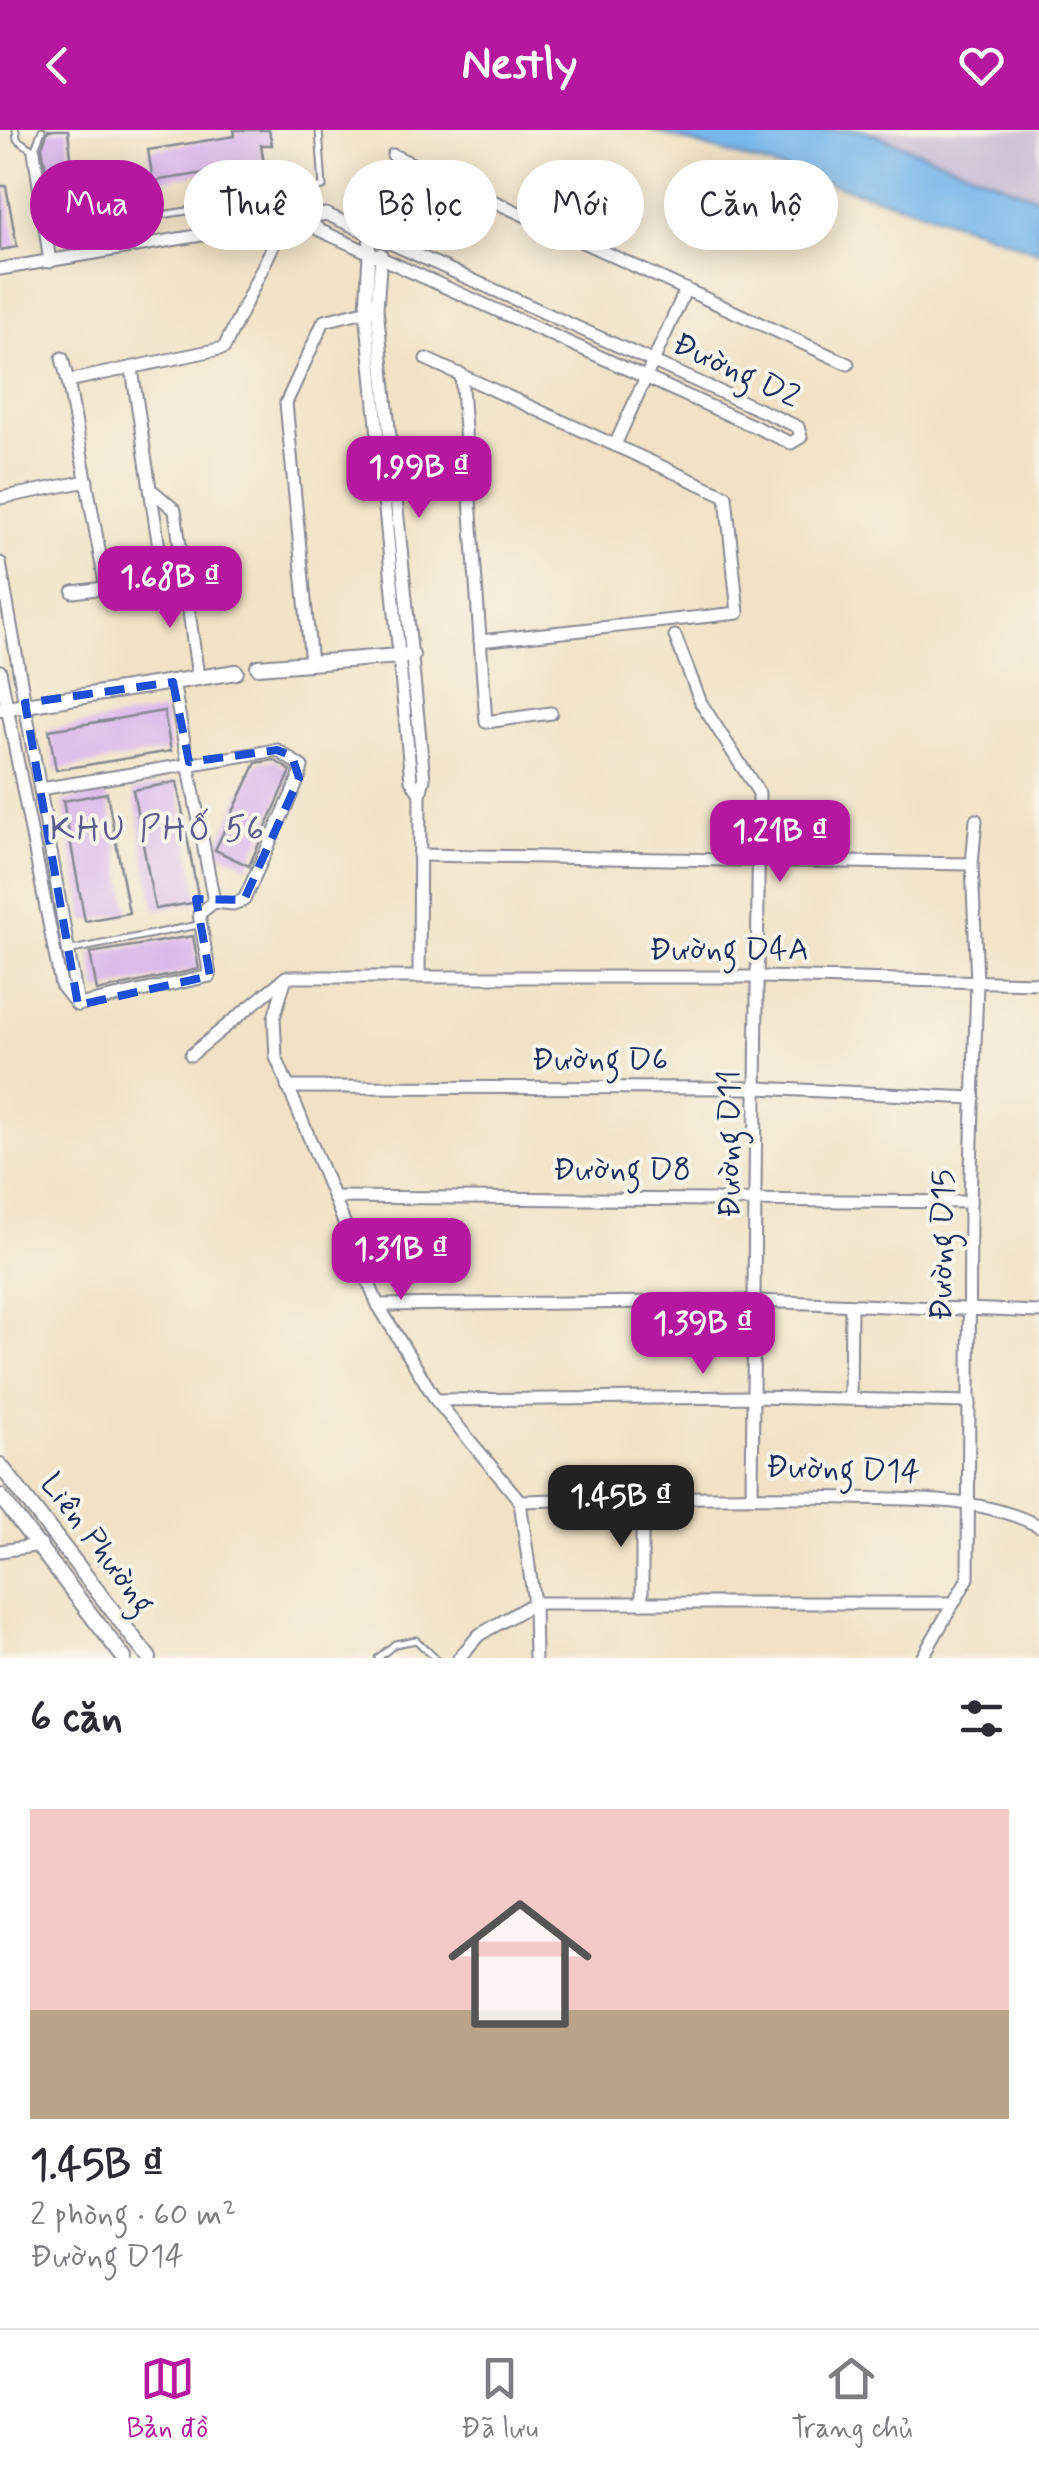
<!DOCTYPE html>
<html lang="vi">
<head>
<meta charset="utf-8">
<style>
	:root { --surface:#fff; --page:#f2f2f3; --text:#2b2b33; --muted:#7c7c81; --line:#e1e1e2; --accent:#b5179e }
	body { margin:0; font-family:Mynerve,sans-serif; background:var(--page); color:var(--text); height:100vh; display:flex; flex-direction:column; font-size:38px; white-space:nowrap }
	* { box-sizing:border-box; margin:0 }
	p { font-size:32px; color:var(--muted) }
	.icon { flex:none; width:55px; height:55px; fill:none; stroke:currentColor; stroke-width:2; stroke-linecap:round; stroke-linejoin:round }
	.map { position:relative; height:1528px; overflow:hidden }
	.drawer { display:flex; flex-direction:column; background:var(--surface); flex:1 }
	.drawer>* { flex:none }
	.banner { position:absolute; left:30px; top:30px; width:980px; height:90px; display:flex; gap:20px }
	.price { position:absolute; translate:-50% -85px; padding:0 22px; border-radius:20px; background:var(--accent); color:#fff; font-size:32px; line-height:65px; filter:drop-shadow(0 2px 5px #0008) }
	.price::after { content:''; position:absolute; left:50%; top:60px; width:30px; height:22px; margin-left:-15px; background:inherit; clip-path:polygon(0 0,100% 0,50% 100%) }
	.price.selected { background:#222; color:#fff }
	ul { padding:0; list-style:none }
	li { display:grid; align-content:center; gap:20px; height:530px; padding:0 30px }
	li+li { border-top:2px solid var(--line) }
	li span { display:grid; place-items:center; height:310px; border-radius:0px; color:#555 }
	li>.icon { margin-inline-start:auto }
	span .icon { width:180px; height:180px; fill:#fffc; stroke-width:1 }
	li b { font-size:42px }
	h2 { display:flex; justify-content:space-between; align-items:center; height:120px; padding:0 30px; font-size:42px }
	.pill { padding:0 35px; border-radius:45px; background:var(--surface); box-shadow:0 5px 25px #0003; font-size:35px; line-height:90px }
	.pill.selected { background:var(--accent); color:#fff }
	header { display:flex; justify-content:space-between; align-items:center; height:130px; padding:0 30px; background:var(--accent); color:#fff; font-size:45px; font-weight:700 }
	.menu { display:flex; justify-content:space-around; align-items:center; height:140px; border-top:2px solid var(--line); background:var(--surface); font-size:28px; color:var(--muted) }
	.menu a { display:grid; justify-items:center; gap:5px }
	.menu .selected { color:var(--accent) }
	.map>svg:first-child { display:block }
	.industrial { fill:#cbbfd5 }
	.water { fill:#78b7eb; stroke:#4a73a4; stroke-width:2.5 }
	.building { fill:#d6b0eb }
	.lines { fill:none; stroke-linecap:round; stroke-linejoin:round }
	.service-casing { stroke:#868892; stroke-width:9 }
	.minor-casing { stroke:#868892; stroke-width:15 }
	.tertiary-casing { stroke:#868892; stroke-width:18 }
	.service { stroke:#fff; stroke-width:5 }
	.minor { stroke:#fff; stroke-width:11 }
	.tertiary { stroke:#fff; stroke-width:14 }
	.marked { fill:none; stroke:#1d4ed8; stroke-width:8; stroke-dasharray:20 12; stroke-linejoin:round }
	.labels { text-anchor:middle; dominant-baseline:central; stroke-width:8; stroke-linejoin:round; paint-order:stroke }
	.street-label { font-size:32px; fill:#1b2f5e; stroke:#f7f3e8 }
	.neighbourhood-label { font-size:35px; letter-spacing:2.5px; fill:#5c5c8f; stroke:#f7f3e8 }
</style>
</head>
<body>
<header><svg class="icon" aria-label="back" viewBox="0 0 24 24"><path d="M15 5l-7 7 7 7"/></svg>Nestly<svg class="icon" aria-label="heart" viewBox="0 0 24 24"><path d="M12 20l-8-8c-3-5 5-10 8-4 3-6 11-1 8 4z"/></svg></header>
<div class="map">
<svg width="1039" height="1528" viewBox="0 0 1039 1528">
	<rect width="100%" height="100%" fill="#f7f3e8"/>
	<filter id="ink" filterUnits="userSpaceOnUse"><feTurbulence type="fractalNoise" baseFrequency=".01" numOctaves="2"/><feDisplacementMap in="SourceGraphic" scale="20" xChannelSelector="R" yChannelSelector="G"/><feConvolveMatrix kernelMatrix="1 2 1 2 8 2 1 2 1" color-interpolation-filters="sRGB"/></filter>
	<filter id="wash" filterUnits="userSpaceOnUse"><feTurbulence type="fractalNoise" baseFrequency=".0048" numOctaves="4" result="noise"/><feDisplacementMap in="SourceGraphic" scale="40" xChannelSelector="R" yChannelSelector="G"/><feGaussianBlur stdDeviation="2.25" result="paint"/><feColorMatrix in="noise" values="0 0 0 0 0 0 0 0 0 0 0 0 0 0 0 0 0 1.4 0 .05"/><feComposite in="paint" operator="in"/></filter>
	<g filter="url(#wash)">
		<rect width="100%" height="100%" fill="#f1e2c5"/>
		<!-- industrial -->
		<path class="industrial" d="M863 0H1039V68L901 18Z"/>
		<!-- water -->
		<path class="water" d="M650 0H863L1039 68V122C912 74 780 40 650 0Z"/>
		<g id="blocks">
			<!-- building -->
			<g class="building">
				<path d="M48 0H68L72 36 46 40 42 17Z"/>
				<path d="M234 0H269L272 15H261L264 34 153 51 148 20 235 6Z"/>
				<path d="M0 56H6L17 117 0 120Z"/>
				<path d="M164 581 171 621 56 640 49 600Z"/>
				<path d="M274 630 291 641 249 736 215 720 256 633Z"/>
				<path d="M177 652 199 772 155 779 133 660Z"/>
				<path d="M107 663 129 783 85 791 63 671Z"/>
				<path d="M193 806 199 839 97 861 90 823Z"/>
			</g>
		</g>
	</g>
	<g filter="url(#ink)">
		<use href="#blocks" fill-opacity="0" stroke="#868892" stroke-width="2.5"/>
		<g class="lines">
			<!-- service casing -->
			<g class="service-casing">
				<g id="service">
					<path d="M16 0 17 9 34 21 42 0"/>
					<circle cx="268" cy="76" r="11"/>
					<path d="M277 69 323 57 319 0"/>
					<path d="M103 94 258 70"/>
					<path d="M72 820 198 795"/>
					<path d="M378 1528 395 1514 416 1510 435 1528"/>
				</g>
			</g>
			<!-- minor casing -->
			<g class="minor-casing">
				<g id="minor">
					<path d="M34 21 50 132"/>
					<path d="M393 25 848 234"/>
					<path d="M370 104 366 181 411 650 420 664"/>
					<path d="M381 124 377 178 424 649 420 664 419 846"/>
					<path d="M0 139 285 91 326 84 798 297 801 307 791 313 319 100 308 87"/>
					<path d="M62 228 68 251"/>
					<path d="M426 229 726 366 738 483 480 511"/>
					<path d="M132 239 164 451"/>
					<path d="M461 244 486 592 551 583"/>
					<path d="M615 315 686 159"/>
					<path d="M154 362 175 380 198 547"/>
					<path d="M0 368 87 351"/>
					<path d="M0 433 78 875"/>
					<path d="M106 458 68 251 224 218 285 91"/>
					<path d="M73 462 184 448"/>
					<path d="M675 506 701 573 759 663 752 1365"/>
					<path d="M311 533 286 273 324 191 373 179"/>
					<path d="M0 541 61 855 77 875"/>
					<path d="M40 659 277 620 302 637 299 648 244 770 233 774 214 772"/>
					<path d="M419 725 972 734"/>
					<path d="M286 847 274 888 276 927 378 1175 436 1270 520 1371 534 1473 535 1528"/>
					<path d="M78 875 210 846 199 784 214 772 173 552"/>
					<path d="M191 925 286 847H759L1039 853"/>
					<path d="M287 957 757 958 974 968"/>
					<path d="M334 1067 970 1072"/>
					<path d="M378 1175 756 1171 1039 1182"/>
					<path d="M850 1269 851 1177"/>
					<path d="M436 1270 754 1267 970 1272"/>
					<path d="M520 1371C631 1368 741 1365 851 1368 917 1370 979 1366 1039 1396"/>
					<path d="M0 1421 41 1415"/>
					<path d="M642 1473V1368"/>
					<path d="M459 1528 479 1505 534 1473H952"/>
					<path d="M922 1528 968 1448 970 1072 977 852 972 734 976 690"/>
				</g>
			</g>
			<!-- tertiary casing -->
			<g class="tertiary-casing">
				<g id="tertiary">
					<path d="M258 537 412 525"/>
					<path d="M0 579 236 542"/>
					<path d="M0 1335 149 1528"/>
					<path d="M0 1366 124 1528"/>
				</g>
			</g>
			<!-- service -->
			<use href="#service" class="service"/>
			<!-- minor -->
			<use href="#minor" class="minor"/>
			<!-- tertiary -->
			<use href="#tertiary" class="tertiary"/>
		</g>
	</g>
	<!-- marked area -->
	<path class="marked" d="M173 552 189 632 277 620 292 626 299 648 244 770 196 769 210 846 78 875 25 573Z"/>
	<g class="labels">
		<!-- street labels -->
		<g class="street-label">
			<text transform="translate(736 241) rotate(25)">Đường D2</text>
			<text x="729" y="820">Đường D4A</text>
			<text x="600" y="930">Đường D6</text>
			<text transform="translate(730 1014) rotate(-90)">Đường D11</text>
			<text x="622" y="1040">Đường D8</text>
			<text transform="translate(943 1115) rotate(-89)">Đường D15</text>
			<text transform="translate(843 1340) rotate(2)">Đường D14</text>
			<text transform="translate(97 1414) rotate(53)">Liên Phường</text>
		</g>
		<!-- neighbourhood labels -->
		<g class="neighbourhood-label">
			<text x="158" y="700">KHU PHỐ 56</text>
		</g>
	</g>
</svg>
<b class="price" style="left:419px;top:391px">1.99B ₫</b>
<b class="price" style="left:170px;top:501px">1.68B ₫</b>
<b class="price" style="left:780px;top:755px">1.21B ₫</b>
<b class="price" style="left:401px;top:1173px">1.31B ₫</b>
<b class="price" style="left:703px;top:1247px">1.39B ₫</b>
<b class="price selected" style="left:621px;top:1420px">1.45B ₫</b>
<div class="banner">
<a class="pill selected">Mua</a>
<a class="pill">Thuê</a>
<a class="pill">Bộ lọc</a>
<a class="pill">Mới</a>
<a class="pill">Căn hộ</a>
</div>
</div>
<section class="drawer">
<h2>6 căn<svg class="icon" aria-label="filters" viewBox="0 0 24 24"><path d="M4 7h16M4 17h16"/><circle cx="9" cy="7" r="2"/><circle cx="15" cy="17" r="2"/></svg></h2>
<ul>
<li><span style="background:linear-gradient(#f6c9c9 65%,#b9a48a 0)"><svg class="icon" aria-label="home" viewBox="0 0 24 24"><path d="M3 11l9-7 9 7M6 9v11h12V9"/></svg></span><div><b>1.45B ₫</b><p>2 phòng · 60 m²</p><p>Đường D14</p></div></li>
</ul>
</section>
<nav class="menu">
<a class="selected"><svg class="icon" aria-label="map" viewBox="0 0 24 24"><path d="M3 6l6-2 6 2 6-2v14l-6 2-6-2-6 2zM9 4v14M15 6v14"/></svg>Bản đồ</a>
<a><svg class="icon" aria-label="saved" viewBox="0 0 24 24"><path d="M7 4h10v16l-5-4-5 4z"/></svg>Đã lưu</a>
<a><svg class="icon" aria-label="home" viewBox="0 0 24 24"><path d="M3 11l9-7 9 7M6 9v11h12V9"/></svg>Trang chủ</a>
</nav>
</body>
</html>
